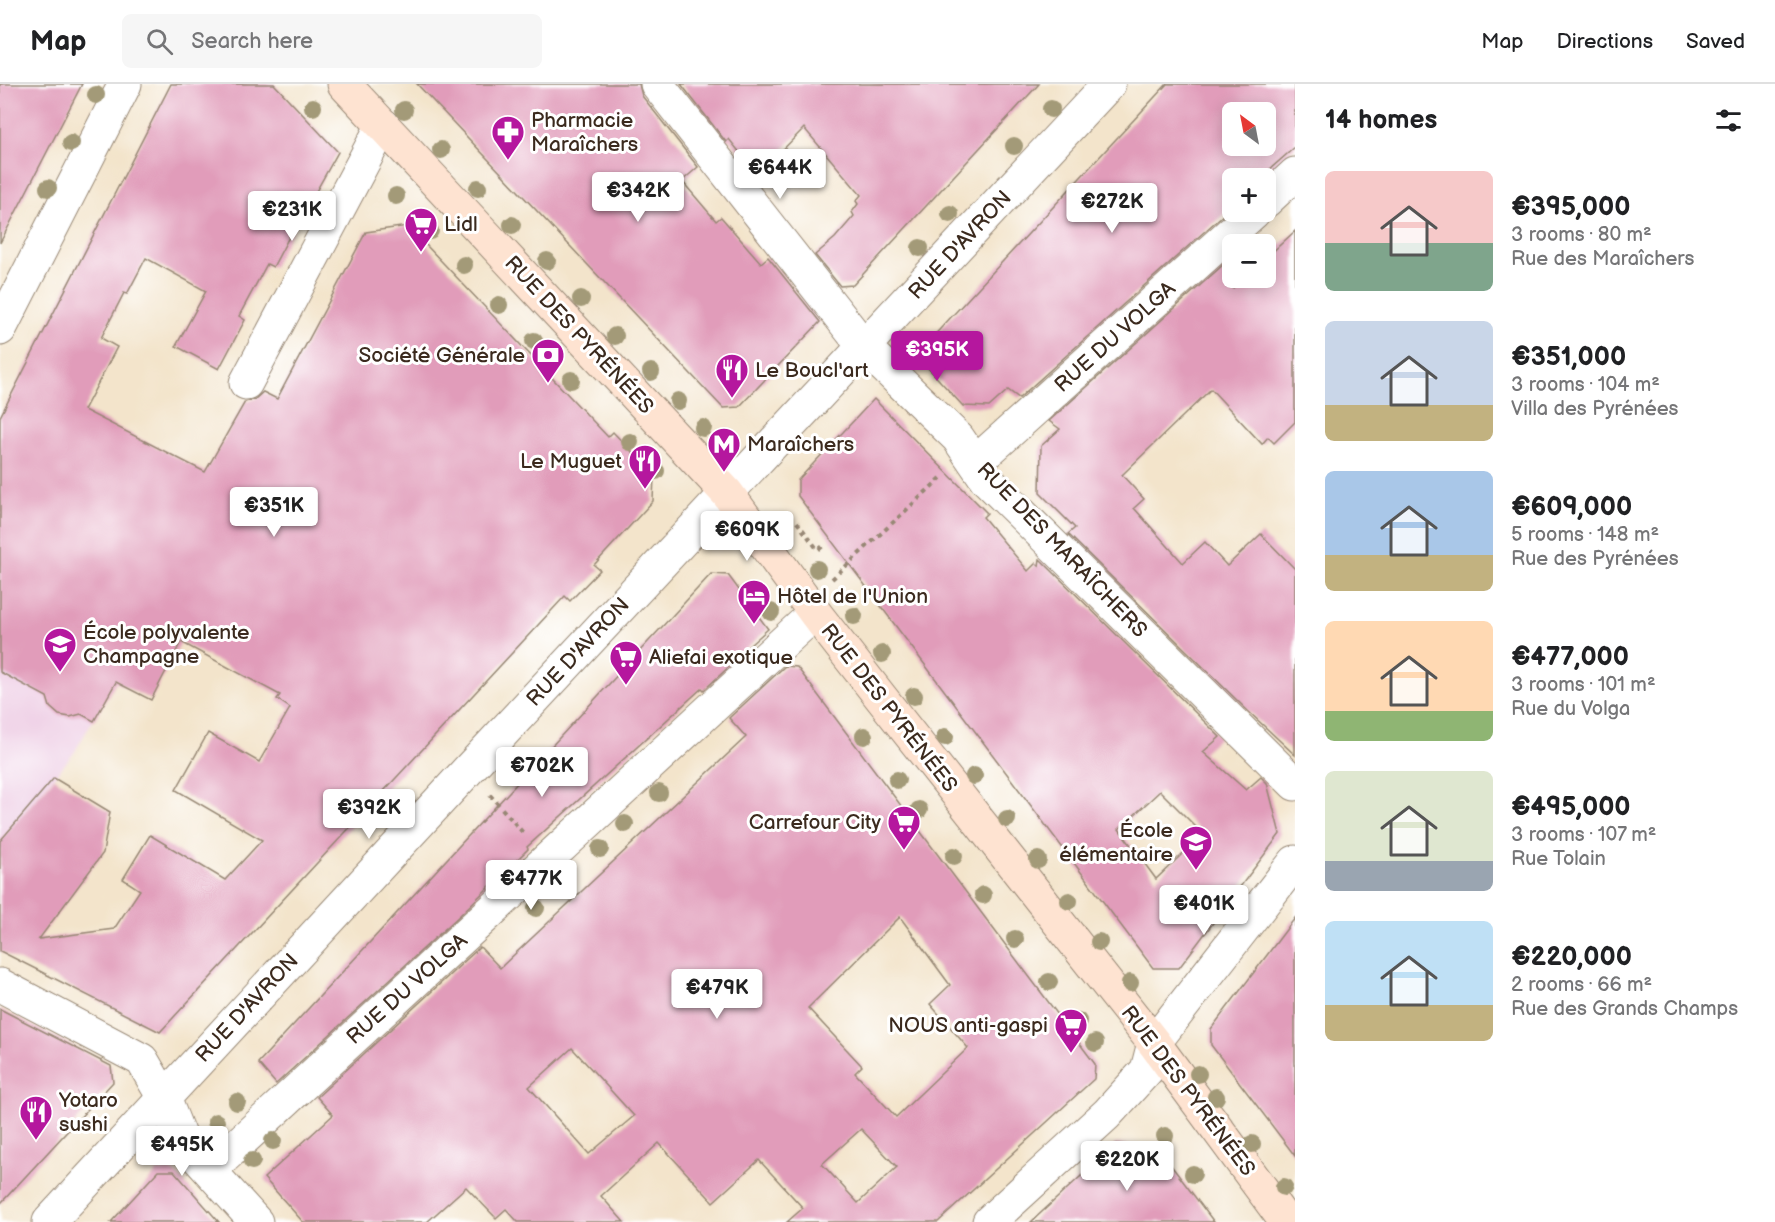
<!DOCTYPE html>
<html lang="en">
<head>
<meta charset="utf-8">
<style>
	:root { --surface:#fff; --page:#f6f6f6; --text:#202124; --muted:#757577; --line:#e0e0e0; --accent:#b5179e }
	body { margin:0; font-family:"Balsamiq Sans",sans-serif; background:var(--page); color:var(--text); height:100vh; display:flex; flex-direction:column; font-size:22px; white-space:nowrap }
	* { box-sizing:border-box; margin:0 }
	p { font-size:20px; color:var(--muted) }
	.icon { flex:none; width:33px; height:33px; fill:none; stroke:currentColor; stroke-width:2; stroke-linecap:round; stroke-linejoin:round }
	.map { position:relative; flex:1; overflow:hidden }
	.panel { display:flex; flex-direction:column; background:var(--surface); width:480px }
	.panel>* { flex:none }
	.needle { width:39px; rotate:328deg }
	.controls { position:absolute; left:1222px; top:18px; display:grid; gap:12px }
	.controls a { display:grid; place-items:center; width:54px; height:54px; border-radius:9px; background:var(--surface); box-shadow:0 3px 15px #0003; font-size:30px }
	.price { position:absolute; translate:-50% -51px; padding:0 14px; border-radius:6px; background:#fff; color:#222; font-size:20px; line-height:39px; filter:drop-shadow(0 2px 3px #0008) }
	.price::after { content:''; position:absolute; left:50%; top:36px; width:18px; height:14px; margin-left:-9px; background:inherit; clip-path:polygon(0 0,100% 0,50% 100%) }
	.price.selected { background:var(--accent); color:#fff }
	ul { padding:0; list-style:none }
	li { display:flex; align-items:center; gap:18px; height:150px; padding:0 30px }
	li span { display:grid; place-items:center; flex:none; width:168px; height:120px; border-radius:9px; color:#555 }
	li>.icon { margin-inline-start:auto }
	span .icon { width:72px; height:72px; fill:#fffc; stroke-width:1 }
	li b { font-size:26px }
	h2 { display:flex; justify-content:space-between; align-items:center; height:72px; padding:0 30px; font-size:26px }
	header { display:flex; align-items:center; gap:36px; box-sizing:border-box; height:84px; padding:0 30px; background:var(--surface); border-bottom:2px solid var(--line) }
	header strong { font-size:28px }
	nav { display:flex; gap:33px; margin-inline-start:auto; font-size:21px }
	.search { width:420px; height:54px; background:var(--page); display:flex; align-items:center; gap:15px; box-sizing:border-box; padding:0 21px; border-radius:9px; color:var(--muted); font-size:22px }
	main { display:flex; flex:1; min-height:0 }
	.map>svg:first-child { display:block }
	.built { fill:#efd0e6 }
	.building { fill:#e19cba; fill-rule:evenodd }
	.lines { fill:none; stroke-linecap:round; stroke-linejoin:round }
	.minor-casing { stroke:#978774; stroke-width:35 }
	.tertiary-casing { stroke:#978774; stroke-width:35 }
	.secondary-casing { stroke:#978774; stroke-width:35 }
	.path { stroke:#978774; stroke-width:4; stroke-dasharray:4.5 4.5; stroke-linecap:butt }
	.minor { stroke:#fff; stroke-width:33 }
	.tertiary { stroke:#fff; stroke-width:33 }
	.secondary { stroke:#fee3d1; stroke-width:33 }
	.tree { fill:#a39a78 }
	.labels { text-anchor:middle; dominant-baseline:central; stroke-width:6; stroke-linejoin:round; paint-order:stroke }
	.poi-label { font-size:21px; fill:#3b2a1e; stroke:#fff; text-anchor:start }
	.street-label { font-size:21px; fill:#3b2a1e; stroke:#fff }
</style>
</head>
<body>
<header>
<strong>Map</strong>
<div class="search"><svg class="icon" aria-label="search" viewBox="0 0 24 24"><circle cx="10" cy="10" r="6"/><path d="M15 15l6 6"/></svg>Search here</div>
<nav><a>Map</a><a>Directions</a><a>Saved</a></nav>
</header>
<main>
<div class="map">
<svg width="1295" height="1138" viewBox="0 0 1295 1138">
	<rect width="100%" height="100%" fill="#fff"/>
	<filter id="ink" filterUnits="userSpaceOnUse"><feTurbulence type="fractalNoise" baseFrequency=".0167" numOctaves="2"/><feDisplacementMap in="SourceGraphic" scale="12" xChannelSelector="R" yChannelSelector="G"/><feConvolveMatrix kernelMatrix="1 2 1 2 8 2 1 2 1" color-interpolation-filters="sRGB"/></filter>
	<filter id="wash" filterUnits="userSpaceOnUse"><feTurbulence type="fractalNoise" baseFrequency=".008" numOctaves="4" result="noise"/><feDisplacementMap in="SourceGraphic" scale="24" xChannelSelector="R" yChannelSelector="G"/><feGaussianBlur stdDeviation="1.35" result="paint"/><feColorMatrix in="noise" values="0 0 0 0 0 0 0 0 0 0 0 0 0 0 0 0 0 1.4 0 .05"/><feComposite in="paint" operator="in"/></filter>
	<g filter="url(#wash)">
		<rect width="100%" height="100%" fill="#f3e4cb"/>
		<!-- built -->
		<path class="built" d="M0 464 148 540 74 669 0 757Z"/>
		<g id="blocks">
			<!-- building -->
			<g class="building">
				<path d="M0 0H82L0 159Z"/>
				<path d="M171 0H274L338 68 300 136H298L273 183 267 180 239 232 245 236 219 285 176 262 206 207 146 174 127 210 124 209 101 254 117 263 84 326 205 388 245 318 255 315 263 308 277 315 366 148 408 142 608 353 613 348 654 391 653 417 594 481 600 486 570 517 565 512 160 948 0 867V757L54 694 110 728 103 769 39 855 114 845 140 806 123 795 150 751 225 796 262 756 176 706 208 649 259 678 290 624 277 615 280 611 181 558 151 616 116 598 94 637 81 630 70 633 59 631 50 623 47 613 0 588V333Z"/>
				<path d="M417 0H639L642 12 698 83 682 97 716 137 721 133 761 179 768 173 820 238 739 323 723 324Z"/>
				<path d="M681 0H1039L853 201 840 202 815 171 835 154 854 132 852 128 858 120 856 117 861 111 804 44 758 91 729 55 726 58Z"/>
				<path d="M1167 0H1295V63L1260 94H1233V122L1019 314 1008 306 989 323 963 322 928 284V258ZM1233 28H1266V62H1233Z"/>
				<path d="M1295 147V338L1274 359 1268 353 1262 360 1211 305 1122 391 1144 415 1134 424 1183 479 1205 458 1227 482 1261 450 1295 485V671L1248 627 1068 450 1075 444 1040 409 1041 362 1060 345 1049 337 1233 172V204L1244 194H1266V174Z"/>
				<path d="M874 315 987 429 983 433 1028 487 1036 479 1039 482 1040 475 1220 653 1203 668 1246 706 1261 693 1267 699 1280 750 1179 884H1153L798 412V396ZM1160 707 1203 750 1156 795 1119 745Z"/>
				<path d="M711 490 728 491 768 545 731 578H734L704 606 702 604 527 763 528 765 460 831 276 1000 258 979Z"/>
				<path d="M785 582 797 583 1001 855 1095 980 1094 995 938 1138H787L803 1124 759 1076 713 1118 659 1059 601 1112 624 1138H518L506 1125 496 1134 466 1103 427 1138H303L264 1094 333 1031 317 1013 480 863 500 884 746 653 729 634ZM900 833 950 901 930 920 968 964 896 1033 855 989 862 982 808 924ZM572 964 634 1032 589 1070 529 1003ZM861 1045 897 1083 858 1119 822 1080Z"/>
				<path d="M1295 834V1072L1211 961V945Z"/>
				<path d="M0 925 111 982 113 998 0 1120Z"/>
				<path d="M1116 1060 1157 1063 1214 1138H1031Z"/>
				<path d="M158 1087H174L219 1138H111Z"/>
			</g>
		</g>
	</g>
	<g filter="url(#ink)">
		<use href="#blocks" fill-opacity="0" stroke="#978774" stroke-width="1.5"/>
		<g class="lines">
			<!-- minor casing -->
			<g class="minor-casing">
				<g id="minor">
					<path d="M657 0 864 263 958 354 986 395 1295 700"/>
					<path d="M1266 117 1295 90"/>
					<path d="M0 245 125 0"/>
					<path d="M246 299 383 41"/>
					<path d="M976 378 1254 128"/>
					<path d="M0 901 142 976 164 1014 180 1054 256 1138"/>
					<path d="M210 1086 815 529"/>
					<path d="M989 1138 1107 1030 1147 986 1154 959 1295 778"/>
				</g>
			</g>
			<!-- tertiary casing -->
			<g class="tertiary-casing">
				<path id="tertiary" d="M49 1138 468 686 1109 0"/>
			</g>
			<!-- secondary casing -->
			<g class="secondary-casing">
				<path id="secondary" d="M344 0 727 409 815 529 879 611 1154 959 1286 1138"/>
			</g>
			<!-- path -->
			<g class="path">
				<path d="M797 438 818 466 823 462"/>
				<path d="M832 495 943 392"/>
				<path d="M490 711 525 751"/>
			</g>
			<!-- minor -->
			<use href="#minor" class="minor"/>
			<!-- tertiary -->
			<use href="#tertiary" class="tertiary"/>
			<!-- secondary -->
			<use href="#secondary" class="secondary"/>
		</g>
		<!-- trees -->
		<g class="tree">
			<circle cx="96" cy="11" r="9"/>
			<circle cx="313" cy="23" r="9"/>
			<circle cx="1051" cy="25" r="9"/>
			<circle cx="404" cy="26" r="9"/>
			<circle cx="71" cy="59" r="9"/>
			<circle cx="1014" cy="62" r="9"/>
			<circle cx="441" cy="66" r="9"/>
			<circle cx="48" cy="104" r="9"/>
			<circle cx="478" cy="104" r="9"/>
			<circle cx="396" cy="112" r="9"/>
			<circle cx="950" cy="130" r="9"/>
			<circle cx="512" cy="141" r="9"/>
			<circle cx="430" cy="147" r="9"/>
			<circle cx="920" cy="164" r="9"/>
			<circle cx="547" cy="177" r="9"/>
			<circle cx="464" cy="181" r="9"/>
			<circle cx="581" cy="215" r="9"/>
			<circle cx="499" cy="221" r="9"/>
			<circle cx="615" cy="252" r="9"/>
			<circle cx="534" cy="257" r="9"/>
			<circle cx="651" cy="288" r="9"/>
			<circle cx="571" cy="296" r="9"/>
			<circle cx="678" cy="317" r="9"/>
			<circle cx="703" cy="344" r="9"/>
			<circle cx="630" cy="358" r="9"/>
			<circle cx="656" cy="387" r="9"/>
			<circle cx="817" cy="485" r="9"/>
			<circle cx="771" cy="528" r="9"/>
			<circle cx="854" cy="532" r="9"/>
			<circle cx="882" cy="570" r="9"/>
			<circle cx="914" cy="612" r="9"/>
			<circle cx="864" cy="652" r="9"/>
			<circle cx="945" cy="653" r="9"/>
			<circle cx="974" cy="692" r="9"/>
			<circle cx="897" cy="696" r="9"/>
			<circle cx="659" cy="709" r="9"/>
			<circle cx="919" cy="726" r="9"/>
			<circle cx="1007" cy="735" r="9"/>
			<circle cx="625" cy="740" r="9"/>
			<circle cx="600" cy="765" r="9"/>
			<circle cx="954" cy="772" r="9"/>
			<circle cx="1038" cy="776" r="9"/>
			<circle cx="983" cy="811" r="9"/>
			<circle cx="1069" cy="817" r="9"/>
			<circle cx="536" cy="824" r="9"/>
			<circle cx="1015" cy="855" r="9"/>
			<circle cx="1099" cy="858" r="9"/>
			<circle cx="1049" cy="898" r="9"/>
			<circle cx="1130" cy="899" r="9"/>
			<circle cx="1078" cy="937" r="9"/>
			<circle cx="1095" cy="959" r="9"/>
			<circle cx="1198" cy="990" r="9"/>
			<circle cx="1216" cy="1013" r="9"/>
			<circle cx="237" cy="1018" r="9"/>
			<circle cx="216" cy="1038" r="9"/>
			<circle cx="1165" cy="1052" r="9"/>
			<circle cx="273" cy="1057" r="9"/>
			<circle cx="1252" cy="1060" r="9"/>
			<circle cx="252" cy="1077" r="9"/>
			<circle cx="1193" cy="1090" r="9"/>
			<circle cx="1284" cy="1103" r="9"/>
		</g>
	</g>
	<!-- icons -->
	<defs>
		<g id="pharmacy-pin" transform="scale(1.725)"><path d="M0 17L-7.5 6A9.5 9.5 0 1 1 7.5 6Z" fill="#b5179e" stroke="#fff"/><path d="M-2-6h4v4h4v4h-4v4h-4v-4h-4v-4h4Z" fill="#fff"/></g>
		<g id="supermarket-pin" transform="scale(1.725)"><path d="M0 17L-7.5 6A9.5 9.5 0 1 1 7.5 6Z" fill="#b5179e" stroke="#fff"/><path d="M-6-5.5h2.5l.6 2H6L4.5 2H-2.5L-4.4-4H-6ZM-1.5 3.2a1.3 1.3 0 1 0 .1 0ZM3 3.2a1.3 1.3 0 1 0 .1 0Z" fill="#fff"/></g>
		<g id="bank-pin" transform="scale(1.725)"><path d="M0 17L-7.5 6A9.5 9.5 0 1 1 7.5 6Z" fill="#b5179e" stroke="#fff"/><path d="M-6-4H6V4H-6ZM0-2.3a2.3 2.3 0 1 0 0 4.6a2.3 2.3 0 1 0 0-4.6Z" fill="#fff"/></g>
		<g id="restaurant-pin" transform="scale(1.725)"><path d="M0 17L-7.5 6A9.5 9.5 0 1 1 7.5 6Z" fill="#b5179e" stroke="#fff"/><path d="M-5-6h1v4h1v-4h1v4h1v-4h1v5L-1.5 .5V6h-2V.5L-5-1ZM5-6V6H3V1.5H1.5Q1.5-4 5-6Z" fill="#fff"/></g>
		<g id="metro-pin" transform="scale(1.725)"><path d="M0 17L-7.5 6A9.5 9.5 0 1 1 7.5 6Z" fill="#b5179e" stroke="#fff"/><path d="M-5.5 5V-5H-3L0 0L3-5H5.5V5H3V-.5L0 4L-3-.5V5Z" fill="#fff"/></g>
		<g id="hotel-pin" transform="scale(1.725)"><path d="M0 17L-7.5 6A9.5 9.5 0 1 1 7.5 6Z" fill="#b5179e" stroke="#fff"/><path d="M-6-4.5h1.5V1H6V5H4.5V3h-9V5H-6ZM-4 0a1.8 1.8 0 1 1 3.6 0ZM.5 0V-2.5h3Q6-2.5 6 0Z" fill="#fff"/></g>
		<g id="school-pin" transform="scale(1.725)"><path d="M0 17L-7.5 6A9.5 9.5 0 1 1 7.5 6Z" fill="#b5179e" stroke="#fff"/><path d="M0-5L7-2L0 1L-7-2ZM-4 1L0 2.5L4 1V4Q0 6-4 4Z" fill="#fff"/></g>
	</defs>
	<g fill-rule="evenodd">
		<use href="#pharmacy-pin" x="508" y="48"/>
		<use href="#supermarket-pin" x="421" y="140"/>
		<use href="#bank-pin" x="548" y="271"/>
		<use href="#restaurant-pin" x="732" y="286"/>
		<use href="#metro-pin" x="724" y="360"/>
		<use href="#restaurant-pin" x="645" y="377"/>
		<use href="#hotel-pin" x="754" y="512"/>
		<use href="#school-pin" x="60" y="560"/>
		<use href="#supermarket-pin" x="626" y="573"/>
		<use href="#supermarket-pin" x="904" y="738"/>
		<use href="#school-pin" x="1196" y="758"/>
		<use href="#supermarket-pin" x="1071" y="941"/>
		<use href="#restaurant-pin" x="36" y="1028"/>
	</g>
	<g class="labels">
		<!-- poi labels -->
		<g class="poi-label">
			<text x="531" y="36">Pharmacie<tspan x="531" dy="24">Maraîchers</tspan></text>
			<text x="444" y="140">Lidl</text>
			<text x="525" y="271" text-anchor="end">Société Générale</text>
			<text x="755" y="286">Le Boucl'art</text>
			<text x="747" y="360">Maraîchers</text>
			<text x="622" y="377" text-anchor="end">Le Muguet</text>
			<text x="777" y="512">Hôtel de l'Union</text>
			<text x="83" y="548">École polyvalente<tspan x="83" dy="24">Champagne</tspan></text>
			<text x="649" y="573">Aliefai exotique</text>
			<text x="881" y="738" text-anchor="end">Carrefour City</text>
			<text x="1173" y="746" text-anchor="end">École<tspan x="1173" dy="24">élémentaire</tspan></text>
			<text x="1048" y="941" text-anchor="end">NOUS anti-gaspi</text>
			<text x="59" y="1016">Yotaro<tspan x="59" dy="24">sushi</tspan></text>
		</g>
		<!-- street labels -->
		<g class="street-label">
			<text transform="translate(960 161) rotate(-47)">RUE D'AVRON</text>
			<text transform="translate(579 251) rotate(47)">RUE DES PYRÉNÉES</text>
			<text transform="translate(1115 253) rotate(-42)">RUE DU VOLGA</text>
			<text transform="translate(1062 466) rotate(46)">RUE DES MARAÎCHERS</text>
			<text transform="translate(578 568) rotate(-47)">RUE D'AVRON</text>
			<text transform="translate(889 624) rotate(52)">RUE DES PYRÉNÉES</text>
			<text transform="translate(407 905) rotate(-42)">RUE DU VOLGA</text>
			<text transform="translate(247 924) rotate(-47)">RUE D'AVRON</text>
			<text transform="translate(1188 1007) rotate(53)">RUE DES PYRÉNÉES</text>
		</g>
	</g>
</svg>
<div class="controls">
<a><svg class="needle" viewBox="-14 -14 28 28"><path d="M0-13l5 13h-10z" fill="#e53935"/><path d="M0 13l5-13h-10z" fill="#757577"/></svg></a>
<a>+</a>
<a>−</a>
</div>
<b class="price" style="left:780px;top:116px">€644K</b>
<b class="price" style="left:638px;top:139px">€342K</b>
<b class="price" style="left:1112px;top:150px">€272K</b>
<b class="price" style="left:292px;top:158px">€231K</b>
<b class="price selected" style="left:937px;top:298px">€395K</b>
<b class="price" style="left:274px;top:454px">€351K</b>
<b class="price" style="left:747px;top:478px">€609K</b>
<b class="price" style="left:542px;top:714px">€702K</b>
<b class="price" style="left:369px;top:756px">€392K</b>
<b class="price" style="left:531px;top:827px">€477K</b>
<b class="price" style="left:1204px;top:852px">€401K</b>
<b class="price" style="left:717px;top:936px">€479K</b>
<b class="price" style="left:182px;top:1093px">€495K</b>
<b class="price" style="left:1127px;top:1108px">€220K</b>
</div>
<section class="panel">
<h2>14 homes<svg class="icon" aria-label="filters" viewBox="0 0 24 24"><path d="M4 7h16M4 17h16"/><circle cx="9" cy="7" r="2"/><circle cx="15" cy="17" r="2"/></svg></h2>
<ul>
<li><span style="background:linear-gradient(#f6c9c9 60%,#7fa58c 0)"><svg class="icon" aria-label="home" viewBox="0 0 24 24"><path d="M3 11l9-7 9 7M6 9v11h12V9"/></svg></span><div><b>€395,000</b><p>3 rooms · 80 m²</p><p>Rue des Maraîchers</p></div></li>
<li><span style="background:linear-gradient(#c9d6e8 70%,#c2b280 0)"><svg class="icon" aria-label="home" viewBox="0 0 24 24"><path d="M3 11l9-7 9 7M6 9v11h12V9"/></svg></span><div><b>€351,000</b><p>3 rooms · 104 m²</p><p>Villa des Pyrénées</p></div></li>
<li><span style="background:linear-gradient(#a9c7e8 70%,#c2b280 0)"><svg class="icon" aria-label="home" viewBox="0 0 24 24"><path d="M3 11l9-7 9 7M6 9v11h12V9"/></svg></span><div><b>€609,000</b><p>5 rooms · 148 m²</p><p>Rue des Pyrénées</p></div></li>
<li><span style="background:linear-gradient(#ffd9b3 75%,#8fb573 0)"><svg class="icon" aria-label="home" viewBox="0 0 24 24"><path d="M3 11l9-7 9 7M6 9v11h12V9"/></svg></span><div><b>€477,000</b><p>3 rooms · 101 m²</p><p>Rue du Volga</p></div></li>
<li><span style="background:linear-gradient(#dfe7d0 75%,#9aa5b1 0)"><svg class="icon" aria-label="home" viewBox="0 0 24 24"><path d="M3 11l9-7 9 7M6 9v11h12V9"/></svg></span><div><b>€495,000</b><p>3 rooms · 107 m²</p><p>Rue Tolain</p></div></li>
<li><span style="background:linear-gradient(#bfe0f5 70%,#c2b280 0)"><svg class="icon" aria-label="home" viewBox="0 0 24 24"><path d="M3 11l9-7 9 7M6 9v11h12V9"/></svg></span><div><b>€220,000</b><p>2 rooms · 66 m²</p><p>Rue des Grands Champs</p></div></li>
</ul>
</section>
</main>
</body>
</html>
